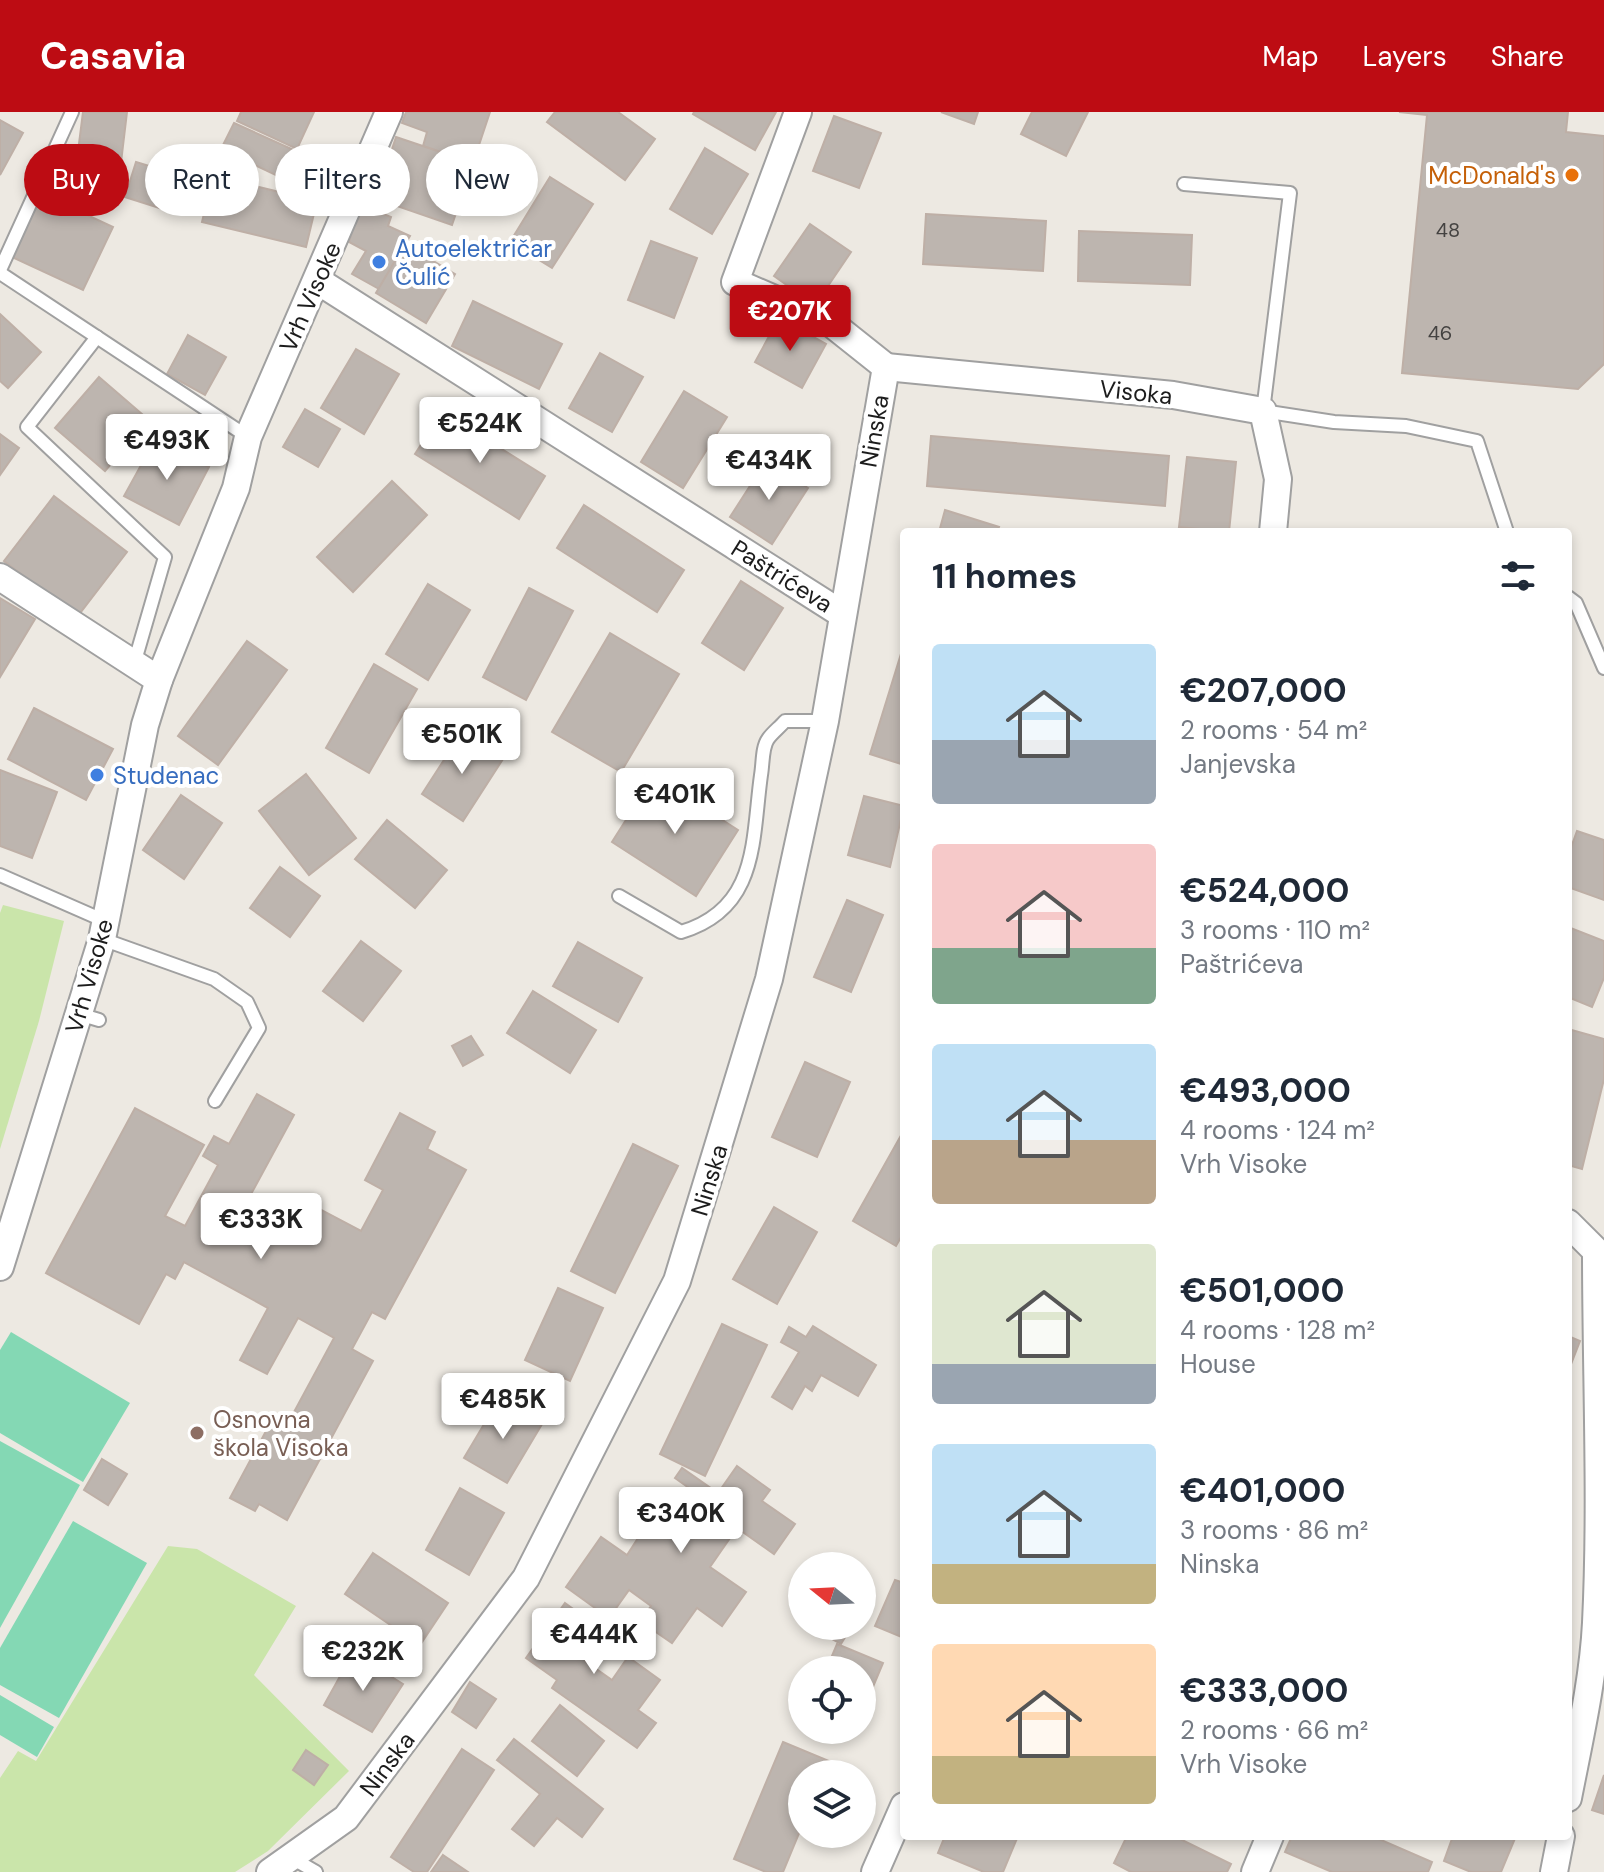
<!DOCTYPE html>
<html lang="en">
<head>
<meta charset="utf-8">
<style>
	:root { --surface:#fff; --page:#f2f2f3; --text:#1f2937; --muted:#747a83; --accent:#bd0c13 }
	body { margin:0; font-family:"DM Sans",sans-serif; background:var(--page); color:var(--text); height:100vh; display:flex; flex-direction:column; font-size:30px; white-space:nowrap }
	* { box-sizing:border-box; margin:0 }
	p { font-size:26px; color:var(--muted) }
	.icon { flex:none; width:44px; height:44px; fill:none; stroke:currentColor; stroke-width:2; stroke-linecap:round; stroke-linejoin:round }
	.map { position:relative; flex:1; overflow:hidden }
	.drawer { position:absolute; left:900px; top:416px; width:672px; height:1312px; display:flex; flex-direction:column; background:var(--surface); border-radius:8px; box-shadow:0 4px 12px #0003 }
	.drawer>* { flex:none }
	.banner { position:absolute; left:24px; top:32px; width:756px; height:72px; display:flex; gap:16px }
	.needle { width:52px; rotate:288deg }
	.tools { position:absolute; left:788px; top:1440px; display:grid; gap:16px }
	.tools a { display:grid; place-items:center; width:88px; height:88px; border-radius:50%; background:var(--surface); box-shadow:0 4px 12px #0003; font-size:40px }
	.price { position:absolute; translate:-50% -68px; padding:0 18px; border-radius:8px; background:#fff; color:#222; font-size:26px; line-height:52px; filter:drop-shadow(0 2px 4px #0008) }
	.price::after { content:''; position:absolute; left:50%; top:48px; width:24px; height:18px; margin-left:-12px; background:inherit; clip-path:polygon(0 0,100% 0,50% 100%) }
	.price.current { background:var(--accent); color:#fff }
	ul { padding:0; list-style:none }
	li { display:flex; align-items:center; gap:24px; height:200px; padding:0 32px }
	li span { display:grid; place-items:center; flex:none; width:224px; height:160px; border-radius:8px; color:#555 }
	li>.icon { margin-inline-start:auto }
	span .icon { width:96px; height:96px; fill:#fffc; stroke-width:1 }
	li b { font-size:34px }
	h2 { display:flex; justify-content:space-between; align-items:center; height:96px; padding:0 32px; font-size:34px }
	.pill { padding:0 28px; border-radius:36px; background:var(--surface); box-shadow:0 4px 12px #0003; font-size:28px; line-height:72px }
	.pill.current { background:var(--accent); color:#fff }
	header { display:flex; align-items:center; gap:48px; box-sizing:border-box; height:112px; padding:0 40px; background:var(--accent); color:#fff }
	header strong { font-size:38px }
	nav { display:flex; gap:44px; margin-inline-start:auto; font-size:28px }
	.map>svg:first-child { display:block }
	.grass { fill:#cae5aa }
	.pitch { fill:#84d8b4 }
	.building { fill:#bdb5af; stroke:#beafa6; stroke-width:2 }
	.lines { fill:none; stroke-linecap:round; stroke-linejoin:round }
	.service-casing { stroke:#a0a0a0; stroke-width:16 }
	.minor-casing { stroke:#a0a0a0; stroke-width:30 }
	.service { stroke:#fff; stroke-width:12 }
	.minor { stroke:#fff; stroke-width:26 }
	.food-dot { fill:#e8710a; stroke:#fff; stroke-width:3 }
	.shop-dot { fill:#3f7fe0; stroke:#fff; stroke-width:3 }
	.education-dot { fill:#8d6e63; stroke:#fff; stroke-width:3 }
	.labels { text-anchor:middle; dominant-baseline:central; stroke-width:8; stroke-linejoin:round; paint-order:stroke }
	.number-label { font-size:20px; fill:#444241 }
	.food-label { font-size:24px; fill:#c56008; stroke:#fff; text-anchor:end }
	.shop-label { font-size:24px; fill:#366cbe; stroke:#fff; text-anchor:start }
	.street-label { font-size:24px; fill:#1c1c1c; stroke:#fff }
	.education-label { font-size:24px; fill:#785e54; stroke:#fff; text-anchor:start }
</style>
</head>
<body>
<header>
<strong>Casavia</strong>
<nav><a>Map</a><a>Layers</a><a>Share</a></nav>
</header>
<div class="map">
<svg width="1604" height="1760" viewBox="0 0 1604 1760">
	<rect width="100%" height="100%" fill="#ede9e2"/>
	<!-- grass -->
	<g class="grass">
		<path d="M3 793 64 809 39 909 0 1037V801Z"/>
		<path d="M168 1434 197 1437 296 1494 254 1563 349 1659 268 1739 235 1760H0V1666L18 1639 36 1649Z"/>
	</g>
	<!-- pitch -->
	<g class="pitch">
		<path d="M11 1220 130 1291 83 1370 0 1321V1238Z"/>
		<path d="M0 1329 80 1373 0 1516Z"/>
		<path d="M73 1409 147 1451 59 1606 0 1573V1536Z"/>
		<path d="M0 1583 54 1615 37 1645 0 1623Z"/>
	</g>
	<!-- building -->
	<g class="building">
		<path d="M83 0H127L118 76 74 71Z"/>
		<path d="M241 0H314L297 37 237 9Z"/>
		<path d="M406 0H490L473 51 423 34 427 20 402 11Z"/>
		<path d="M555 0H618L655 27 625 68 547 10Z"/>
		<path d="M694 0H776L755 38 693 2Z"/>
		<path d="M941 0H978L974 12Z"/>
		<path d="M1032 0H1088L1066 44 1021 22Z"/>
		<path d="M1399 0H1568L1566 20 1604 24V252L1578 277 1402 261 1427 3Z"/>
		<path d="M834 4 881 21 859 76 813 59Z"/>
		<path d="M0 8 23 21 0 63Z"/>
		<path d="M234 11 296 39 284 67 221 37Z"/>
		<path d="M396 25 473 51 452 113 391 92 394 85 378 80Z"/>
		<path d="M705 36 748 62 712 122 670 97Z"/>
		<path d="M136 50 185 65 175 101 125 85Z"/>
		<path d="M213 64 317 89 306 135 202 110Z"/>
		<path d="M550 65 593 92 552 156 510 130Z"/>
		<path d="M42 82 113 115 83 178 12 145Z"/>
		<path d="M360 92 391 105 388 114 410 124 379 177 352 162 366 139 349 130Z"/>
		<path d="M926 102 1046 109 1043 159 923 152Z"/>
		<path d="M810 112 851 140 815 193 774 164Z"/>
		<path d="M1079 119 1192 123 1190 173 1078 169Z"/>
		<path d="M651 129 697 146 674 206 628 188Z"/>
		<path d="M405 132 455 162 426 211 376 181Z"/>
		<path d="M473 189 562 232 539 277 452 234Z"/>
		<path d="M0 202 41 240 8 276 0 269Z"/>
		<path d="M779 206 826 232 802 276 755 250Z"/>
		<path d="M188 223 226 245 205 283 167 262Z"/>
		<path d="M356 237 399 262 364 322 321 296Z"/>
		<path d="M600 241 643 265 612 320 569 296Z"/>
		<path d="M99 265 149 308 105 359 55 316Z"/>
		<path d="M684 279 727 305 683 376 641 350Z"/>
		<path d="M305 297 340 317 318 355 283 335Z"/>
		<path d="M442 300 545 364 519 407 415 342Z"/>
		<path d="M0 322 19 336 0 363Z"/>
		<path d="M931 324 1169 344 1165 394 927 374Z"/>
		<path d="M156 326 209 355 179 413 124 384Z"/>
		<path d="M1187 345 1236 350 1229 420 1179 415Z"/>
		<path d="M766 349 808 376 772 432 730 405Z"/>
		<path d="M392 369 427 403 353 480 317 445Z"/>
		<path d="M54 384 127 440 77 505 4 449Z"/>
		<path d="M584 393 684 458 657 500 557 436Z"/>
		<path d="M945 398 999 415 997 420H939Z"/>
		<path d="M741 469 783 496 744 558 702 531Z"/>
		<path d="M428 472 470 498 428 568 386 542Z"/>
		<path d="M529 476 573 499 526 588 483 565Z"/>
		<path d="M0 486 35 507 0 565Z"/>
		<path d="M610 521 679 562 621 660 552 620Z"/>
		<path d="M247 529 287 558 218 653 178 624Z"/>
		<path d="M904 532V653L870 642Z"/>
		<path d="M374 552 417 577 369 661 326 636Z"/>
		<path d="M34 596 113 637 86 688 8 647Z"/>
		<path d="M462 620 503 647 463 709 422 682Z"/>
		<path d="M0 658 57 680 32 746 0 734Z"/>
		<path d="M306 662 356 726 309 763 259 699Z"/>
		<path d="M654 664 738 718 696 784 612 730Z"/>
		<path d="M181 683 222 711 184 767 143 738Z"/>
		<path d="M864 684 904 694 890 755 848 743Z"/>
		<path d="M387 708 447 758 415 796 355 747Z"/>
		<path d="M1577 719 1604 728V788L1568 775V744Z"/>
		<path d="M280 755 320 784 290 825 250 796Z"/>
		<path d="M847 788 883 803 851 880 814 865Z"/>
		<path d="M1568 815 1604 829V866L1592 895 1568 885Z"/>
		<path d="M361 829 401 859 363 909 323 879Z"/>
		<path d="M578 830 642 866 618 910 553 874Z"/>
		<path d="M533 879 596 918 570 961 507 921Z"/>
		<path d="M1568 917 1604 927V967L1582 1057 1568 1053Z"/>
		<path d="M471 924 483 943 463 954 452 934Z"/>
		<path d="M805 950 850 970 817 1045 772 1025Z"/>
		<path d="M257 982 294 1003 237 1108 272 1127 295 1084 361 1119 383 1078 365 1068 400 1001 435 1020 427 1037 466 1058 385 1207 372 1200 352 1237 373 1249 287 1408 259 1392 255 1399 230 1386 273 1306 287 1313 334 1226 298 1206 267 1262 240 1248 268 1196 184 1150 175 1167 166 1162 139 1212 46 1161 135 996 204 1033 165 1104 185 1114 218 1053 203 1044 214 1024 229 1032Z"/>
		<path d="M904 1018V1120L896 1134 853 1109Z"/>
		<path d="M633 1032 678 1054 615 1181 571 1159Z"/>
		<path d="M774 1095 817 1120 777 1192 733 1167Z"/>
		<path d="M558 1176 603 1196 570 1269 525 1248Z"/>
		<path d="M722 1212 767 1233 705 1364 660 1342Z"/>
		<path d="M813 1214 876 1253 858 1284 821 1263 812 1279 805 1274 792 1297 772 1285 799 1240 781 1230 789 1215 806 1225Z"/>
		<path d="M1568 1224 1580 1229 1568 1260Z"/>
		<path d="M499 1287 542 1312 507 1371 464 1346Z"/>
		<path d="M102 1347 127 1362 108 1393 84 1378Z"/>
		<path d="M737 1354 770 1378 762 1389 795 1412 774 1442 737 1416 710 1455 746 1480 722 1514 697 1496 672 1531 640 1509 651 1494 629 1478 609 1506 566 1475 601 1425 627 1443 640 1423 622 1411 641 1385 676 1410 696 1381 675 1366 682 1356 718 1381Z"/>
		<path d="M460 1376 504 1401 469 1463 426 1438Z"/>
		<path d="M373 1441 448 1491 420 1533 345 1482Z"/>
		<path d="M895 1468 904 1471V1526L875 1514Z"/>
		<path d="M565 1491 605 1520 585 1549 612 1568 628 1545 660 1568 638 1598 656 1611 637 1636 552 1576 557 1568 526 1546Z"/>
		<path d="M823 1514H852L841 1532 819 1520Z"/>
		<path d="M837 1532 883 1551 862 1601V1558H826Z"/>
		<path d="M353 1541 403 1572 372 1620 324 1593Z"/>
		<path d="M470 1570 496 1587 476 1616 452 1600Z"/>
		<path d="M560 1593 604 1629 577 1664 532 1629Z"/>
		<path d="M514 1627 603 1697 582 1725 557 1706 534 1734 512 1717 540 1682 497 1648Z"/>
		<path d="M783 1630 829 1649 824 1662H802V1714L783 1760H766L734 1747Z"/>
		<path d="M462 1637 494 1658 427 1760H414L391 1745Z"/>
		<path d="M306 1638 328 1653 314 1673 293 1658Z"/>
		<path d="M1604 1663V1702L1592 1698Z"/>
		<path d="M945 1724H1018L1003 1760H984L938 1741Z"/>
		<path d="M1127 1724H1174L1231 1752 1227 1760H1131L1114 1751Z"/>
		<path d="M1292 1724H1372L1432 1750 1428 1760H1332L1285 1740Z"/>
		<path d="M1453 1724H1516L1501 1760H1471L1444 1749Z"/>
		<path d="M443 1743 468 1760H431Z"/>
	</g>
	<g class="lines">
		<!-- service casing -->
		<g class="service-casing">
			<g id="service">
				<path d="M1184 72 1290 81 1263 299 1334 310 1406 314 1477 329 1507 420"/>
				<path d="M0 158 72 0"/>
				<path d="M0 161 248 325"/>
				<path d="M97 225 27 315 165 445 134 552"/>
				<path d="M1568 485 1576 491 1604 556"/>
				<path d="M0 763 105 809"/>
				<path d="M619 784 681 820C759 797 752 727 761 663 763 652 762 635 768 627 772 621 780 615 785 609H825"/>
				<path d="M102 827 214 867 247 890 259 916 215 989"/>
				<path d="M79 902 99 908"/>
				<path d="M290 1745 316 1760"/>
			</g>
		</g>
		<!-- minor casing -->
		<g class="minor-casing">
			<g id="minor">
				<path d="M798 0 735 170 832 212 886 255"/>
				<path d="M318 169 842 502"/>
				<path d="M886 255 1173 283 1263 299 1278 367 1273 420"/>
				<path d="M0 465 159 568"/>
				<path d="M1568 1111 1596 1139C1596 1263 1602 1388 1596 1511 1593 1570 1579 1629 1568 1686"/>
				<path d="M0 1155 102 827 145 613 159 568 236 376 248 325 389 0"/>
				<path d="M270 1760 346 1706 526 1466 677 1169 769 867 825 609 886 255"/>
				<path d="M875 1760 904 1694"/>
				<path d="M1255 1760 1270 1724"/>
				<path d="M1554 1760 1561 1724"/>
			</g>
		</g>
		<!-- service -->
		<use href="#service" class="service"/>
		<!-- minor -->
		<use href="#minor" class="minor"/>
	</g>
	<!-- markers -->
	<circle class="food-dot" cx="1572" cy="63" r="8"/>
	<g class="shop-dot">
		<circle cx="379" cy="150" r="8"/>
		<circle cx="97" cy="663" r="8"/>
	</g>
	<circle class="education-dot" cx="197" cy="1321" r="8"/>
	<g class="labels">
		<!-- number labels -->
		<g class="number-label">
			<text x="1448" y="118">48</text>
			<text x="1440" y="221">46</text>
		</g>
		<!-- food labels -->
		<g class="food-label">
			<text x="1556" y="63">McDonald's</text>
		</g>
		<!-- shop labels -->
		<g class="shop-label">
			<text x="395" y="136">Autoelektričar<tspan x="395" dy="28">Čulić</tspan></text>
			<text x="113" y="663">Studenac</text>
		</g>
		<!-- street labels -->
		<g class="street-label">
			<text transform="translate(310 185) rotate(-66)">Vrh Visoke</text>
			<text transform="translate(1136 280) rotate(6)">Visoka</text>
			<text transform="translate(874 319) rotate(-80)">Ninska</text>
			<text transform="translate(782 464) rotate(32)">Paštrićeva</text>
			<text transform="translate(89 864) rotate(-74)">Vrh Visoke</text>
			<text transform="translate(709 1068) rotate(-73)">Ninska</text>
			<text transform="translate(387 1652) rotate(-53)">Ninska</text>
		</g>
		<!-- education labels -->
		<g class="education-label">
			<text x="213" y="1307">Osnovna<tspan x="213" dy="28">škola Visoka</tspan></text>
		</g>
	</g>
</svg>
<div class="tools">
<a><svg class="needle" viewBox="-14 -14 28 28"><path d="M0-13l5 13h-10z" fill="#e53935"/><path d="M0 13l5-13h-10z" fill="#747a83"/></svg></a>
<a><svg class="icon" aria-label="locate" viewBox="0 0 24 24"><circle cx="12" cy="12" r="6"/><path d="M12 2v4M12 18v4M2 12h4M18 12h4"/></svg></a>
<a><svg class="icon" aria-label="layers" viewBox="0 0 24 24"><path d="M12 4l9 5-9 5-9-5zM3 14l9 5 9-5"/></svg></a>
</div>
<b class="price current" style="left:790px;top:241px">€207K</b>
<b class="price" style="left:480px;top:353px">€524K</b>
<b class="price" style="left:167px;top:370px">€493K</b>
<b class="price" style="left:769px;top:390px">€434K</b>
<b class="price" style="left:462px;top:664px">€501K</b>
<b class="price" style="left:675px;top:724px">€401K</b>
<b class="price" style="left:261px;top:1149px">€333K</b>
<b class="price" style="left:503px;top:1329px">€485K</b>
<b class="price" style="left:681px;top:1443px">€340K</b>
<b class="price" style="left:594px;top:1564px">€444K</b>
<b class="price" style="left:363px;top:1581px">€232K</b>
<div class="banner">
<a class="pill current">Buy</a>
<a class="pill">Rent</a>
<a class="pill">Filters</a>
<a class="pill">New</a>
</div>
<section class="drawer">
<h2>11 homes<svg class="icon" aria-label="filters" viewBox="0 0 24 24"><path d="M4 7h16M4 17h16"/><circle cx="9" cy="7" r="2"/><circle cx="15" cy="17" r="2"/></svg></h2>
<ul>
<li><span style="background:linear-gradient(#bfe0f5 60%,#9aa5b1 0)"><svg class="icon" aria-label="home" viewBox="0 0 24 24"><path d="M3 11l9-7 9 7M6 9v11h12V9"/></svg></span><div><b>€207,000</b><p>2 rooms · 54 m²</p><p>Janjevska</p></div></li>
<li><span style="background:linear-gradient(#f6c9c9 65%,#7fa58c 0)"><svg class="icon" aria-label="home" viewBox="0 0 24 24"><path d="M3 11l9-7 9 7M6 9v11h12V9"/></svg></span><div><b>€524,000</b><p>3 rooms · 110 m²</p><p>Paštrićeva</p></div></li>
<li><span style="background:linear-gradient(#bfe0f5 60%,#b9a48a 0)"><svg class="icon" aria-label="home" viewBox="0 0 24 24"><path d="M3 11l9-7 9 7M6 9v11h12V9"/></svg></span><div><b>€493,000</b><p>4 rooms · 124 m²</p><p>Vrh Visoke</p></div></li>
<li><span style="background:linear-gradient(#dfe7d0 75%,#9aa5b1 0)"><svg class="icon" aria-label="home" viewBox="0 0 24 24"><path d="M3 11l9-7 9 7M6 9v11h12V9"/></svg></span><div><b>€501,000</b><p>4 rooms · 128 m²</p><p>House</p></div></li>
<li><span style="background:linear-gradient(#bfe0f5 75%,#c2b280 0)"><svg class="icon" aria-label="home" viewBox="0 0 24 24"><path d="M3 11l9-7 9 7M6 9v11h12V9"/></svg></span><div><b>€401,000</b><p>3 rooms · 86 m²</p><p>Ninska</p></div></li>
<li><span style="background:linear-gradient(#ffd9b3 70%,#c2b280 0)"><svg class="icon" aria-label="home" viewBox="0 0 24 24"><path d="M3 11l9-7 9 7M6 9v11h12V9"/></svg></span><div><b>€333,000</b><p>2 rooms · 66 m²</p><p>Vrh Visoke</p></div></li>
</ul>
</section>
</div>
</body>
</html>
